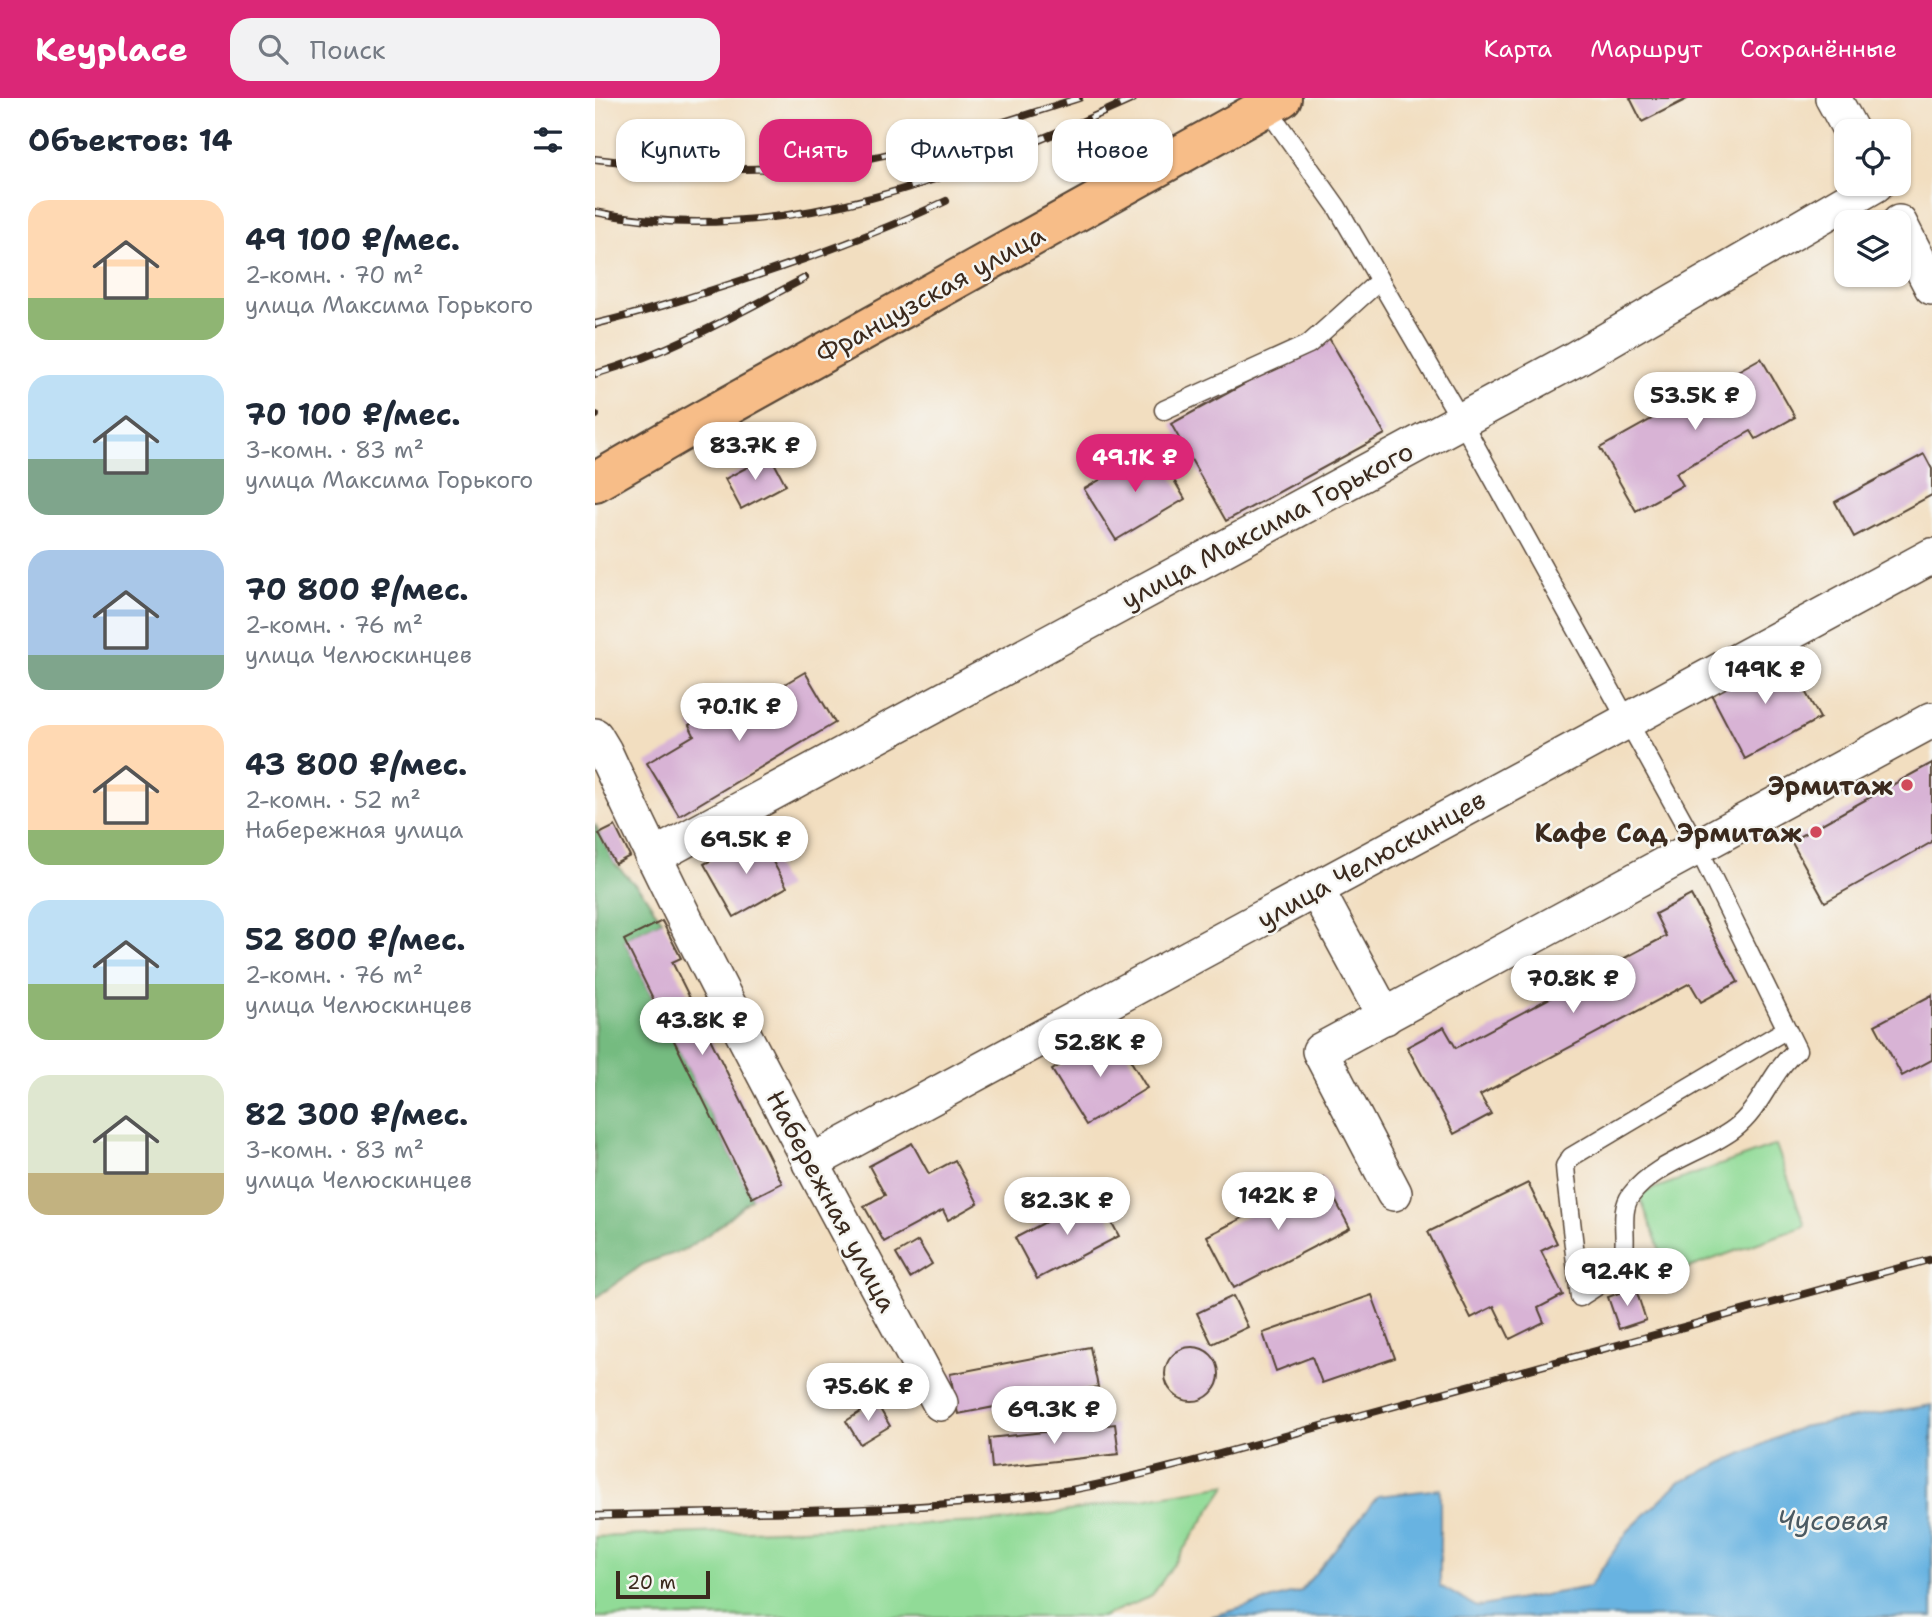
<!DOCTYPE html>
<html lang="ru">
<head>
<meta charset="utf-8">
<style>
	:root { --surface:#fff; --page:#f2f2f3; --text:#1f2937; --muted:#747a83; --accent:#db2777 }
	body { margin:0; font-family:"Shantell Sans",sans-serif; background:var(--page); color:var(--text); height:100vh; display:flex; flex-direction:column; font-size:26px; white-space:nowrap }
	* { box-sizing:border-box; margin:0 }
	p { font-size:23px; color:var(--muted) }
	.icon { flex:none; width:38px; height:38px; fill:none; stroke:currentColor; stroke-width:2; stroke-linecap:round; stroke-linejoin:round }
	.map { position:relative; flex:1; overflow:hidden }
	.drawer { display:flex; flex-direction:column; background:var(--surface); width:595px }
	.drawer>* { flex:none }
	.guide { position:absolute; left:21px; top:21px; width:665px; height:63px; display:flex; gap:14px }
	.buttons { position:absolute; left:1239px; top:21px; display:grid; gap:14px }
	.buttons a { display:grid; place-items:center; width:77px; height:77px; border-radius:14px; background:var(--surface); box-shadow:0 2px 5px #0004; font-size:35px }
	.scale { position:absolute; left:21px; bottom:18px; width:94px; box-sizing:border-box; padding-left:7px; border:4px solid #3b2a1e; border-top:0; font-size:19px; line-height:24px; white-space:nowrap; color:#3b2a1e; -webkit-text-stroke:5px #f6f6f2; paint-order:stroke }
	.price { position:absolute; translate:-50% -60px; padding:0 16px; border-radius:24px; background:#fff; color:#222; font-size:23px; line-height:46px; filter:drop-shadow(0 2px 4px #0008) }
	.price::after { content:''; position:absolute; left:50%; top:42px; width:21px; height:16px; margin-left:-10px; background:inherit; clip-path:polygon(0 0,100% 0,50% 100%) }
	.price.on { background:var(--accent); color:#fff }
	ul { padding:0; list-style:none }
	li { display:flex; align-items:center; gap:21px; height:175px; padding:0 28px }
	li span { display:grid; place-items:center; flex:none; width:196px; height:140px; border-radius:21px; color:#555 }
	li>.icon { margin-inline-start:auto }
	span .icon { width:84px; height:84px; fill:#fffc; stroke-width:1 }
	li b { font-size:30px }
	h2 { display:flex; justify-content:space-between; align-items:center; height:84px; padding:0 28px; font-size:30px }
	.chip { padding:0 24px; border-radius:21px; background:var(--surface); box-shadow:0 2px 5px #0004; font-size:24px; line-height:63px }
	.chip.on { background:var(--accent); color:#fff }
	header { display:flex; align-items:center; gap:42px; box-sizing:border-box; height:98px; padding:0 35px; background:var(--accent); color:#fff }
	header strong { font-size:33px }
	nav { display:flex; gap:38px; margin-inline-start:auto; font-size:24px }
	.search { width:490px; height:63px; background:var(--page); display:flex; align-items:center; gap:18px; box-sizing:border-box; padding:0 24px; border-radius:21px; color:var(--muted); font-size:26px }
	main { display:flex; flex:1; min-height:0 }
	.map>svg:first-child { display:block }
	.green { fill:#91db97; stroke:#66825a; stroke-width:2 }
	.forest { fill:#74bb80; stroke:#58724f; stroke-width:2 }
	.water { fill:#68b3e1; stroke:#526e80; stroke-width:2 }
	.building { fill:#d8b3d5 }
	.lines { fill:none; stroke-linecap:round; stroke-linejoin:round }
	.lane-casing { stroke:#564536; stroke-width:21 }
	.street-casing { stroke:#564536; stroke-width:38 }
	.primary-casing { stroke:#564536; stroke-width:42 }
	.lane { stroke:#fff; stroke-width:18 }
	.street { stroke:#fff; stroke-width:35 }
	.primary { stroke:#f7bd88; stroke-width:38 }
	.rail-casing { stroke:#3b2a1e; stroke-width:8 }
	.rail { stroke:#f6f6f2; stroke-width:5; stroke-dasharray:16; stroke-linecap:butt }
	.poi-dot { fill:#d1495b; stroke:#f6f6f2; stroke-width:2.5 }
	.labels { text-anchor:middle; dominant-baseline:central; stroke-width:5; stroke-linejoin:round; paint-order:stroke }
	.street-label { font-size:26px; fill:#3b2a1e; stroke:#f6f6f2 }
	.poi-label { font-size:26px; font-weight:bold; fill:#3b2a1e; stroke:#f6f6f2; text-anchor:end }
	.water-label { font-size:28px; font-style:italic; fill:#4b5a62; stroke:#f6f6f2 }
</style>
</head>
<body>
<header>
<strong>Keyplace</strong>
<div class="search"><svg class="icon" aria-label="search" viewBox="0 0 24 24"><circle cx="10" cy="10" r="6"/><path d="M15 15l6 6"/></svg>Поиск</div>
<nav><a>Карта</a><a>Маршрут</a><a>Сохранённые</a></nav>
</header>
<main>
<section class="drawer">
<h2>Объектов: 14<svg class="icon" aria-label="filters" viewBox="0 0 24 24"><path d="M4 7h16M4 17h16"/><circle cx="9" cy="7" r="2"/><circle cx="15" cy="17" r="2"/></svg></h2>
<ul>
<li><span style="background:linear-gradient(#ffd9b3 70%,#8fb573 0)"><svg class="icon" aria-label="home" viewBox="0 0 24 24"><path d="M3 11l9-7 9 7M6 9v11h12V9"/></svg></span><div><b>49 100 ₽/мес.</b><p>2-комн. · 70 m²</p><p>улица Максима Горького</p></div></li>
<li><span style="background:linear-gradient(#bfe0f5 60%,#7fa58c 0)"><svg class="icon" aria-label="home" viewBox="0 0 24 24"><path d="M3 11l9-7 9 7M6 9v11h12V9"/></svg></span><div><b>70 100 ₽/мес.</b><p>3-комн. · 83 m²</p><p>улица Максима Горького</p></div></li>
<li><span style="background:linear-gradient(#a9c7e8 75%,#7fa58c 0)"><svg class="icon" aria-label="home" viewBox="0 0 24 24"><path d="M3 11l9-7 9 7M6 9v11h12V9"/></svg></span><div><b>70 800 ₽/мес.</b><p>2-комн. · 76 m²</p><p>улица Челюскинцев</p></div></li>
<li><span style="background:linear-gradient(#ffd9b3 75%,#8fb573 0)"><svg class="icon" aria-label="home" viewBox="0 0 24 24"><path d="M3 11l9-7 9 7M6 9v11h12V9"/></svg></span><div><b>43 800 ₽/мес.</b><p>2-комн. · 52 m²</p><p>Набережная улица</p></div></li>
<li><span style="background:linear-gradient(#bfe0f5 60%,#8fb573 0)"><svg class="icon" aria-label="home" viewBox="0 0 24 24"><path d="M3 11l9-7 9 7M6 9v11h12V9"/></svg></span><div><b>52 800 ₽/мес.</b><p>2-комн. · 76 m²</p><p>улица Челюскинцев</p></div></li>
<li><span style="background:linear-gradient(#dfe7d0 70%,#c2b280 0)"><svg class="icon" aria-label="home" viewBox="0 0 24 24"><path d="M3 11l9-7 9 7M6 9v11h12V9"/></svg></span><div><b>82 300 ₽/мес.</b><p>3-комн. · 83 m²</p><p>улица Челюскинцев</p></div></li>
</ul>
</section>
<div class="map">
<svg width="1337" height="1519" viewBox="0 0 1337 1519">
	<rect width="100%" height="100%" fill="#f6f6f2"/>
	<filter id="ink" filterUnits="userSpaceOnUse"><feTurbulence type="fractalNoise" baseFrequency=".0143" numOctaves="2"/><feDisplacementMap in="SourceGraphic" scale="14" xChannelSelector="R" yChannelSelector="G"/><feConvolveMatrix kernelMatrix="1 2 1 2 8 2 1 2 1" color-interpolation-filters="sRGB"/></filter>
	<filter id="wash" filterUnits="userSpaceOnUse"><feTurbulence type="fractalNoise" baseFrequency=".00686" numOctaves="4" result="noise"/><feDisplacementMap in="SourceGraphic" scale="28" xChannelSelector="R" yChannelSelector="G"/><feGaussianBlur stdDeviation="1.57" result="paint"/><feColorMatrix in="noise" values="0 0 0 0 0 0 0 0 0 0 0 0 0 0 0 0 0 1.4 0 .05"/><feComposite in="paint" operator="in"/></filter>
	<g filter="url(#wash)">
		<rect width="100%" height="100%" fill="#f2dec0"/>
		<!-- green -->
		<g class="green">
			<path d="M1181 1047 1210 1128 1074 1177 1044 1096Z"/>
			<path d="M632 1387 557 1498 506 1519H0V1439L413 1423Z"/>
		</g>
		<!-- forest -->
		<path class="forest" d="M0 726 20 766 49 796 67 823 29 842 157 1100 118 1133 89 1152 50 1165 0 1200Z"/>
		<!-- water -->
		<path class="water" d="M1337 1307V1519H615L706 1493 783 1398 845 1391V1488L882 1509 994 1489 1033 1433 1084 1384 1206 1329Z"/>
		<g id="blocks">
			<!-- building -->
			<g class="building">
				<path d="M1035 0H1094L1047 24Z"/>
				<path d="M734 240 790 336 631 423 576 326Z"/>
				<path d="M1166 260 1200 319 1161 341 1156 333 1081 375 1088 387 1041 413 1005 350Z"/>
				<path d="M560 350 590 401 521 442 489 391Z"/>
				<path d="M1329 356 1337 371V397L1259 439 1240 404Z"/>
				<path d="M175 357 191 387 146 411 130 381Z"/>
				<path d="M1188 554 1225 620 1150 661 1116 596Z"/>
				<path d="M210 574 240 625 84 718 52 665 99 637 94 627 127 608 134 619Z"/>
				<path d="M1337 665V744L1230 804 1196 743Z"/>
				<path d="M20 728 35 758 20 766 4 736Z"/>
				<path d="M163 737 192 789 139 819 109 766Z"/>
				<path d="M1096 797 1143 884 1106 904 1095 885 885 997 896 1016 859 1036 812 949 849 929 861 950 1071 838 1060 816Z"/>
				<path d="M67 823 86 860 77 864 187 1085 157 1100 29 842Z"/>
				<path d="M1337 897V962L1307 978 1280 927Z"/>
				<path d="M519 935 552 990 491 1027 457 972Z"/>
				<path d="M317 1045 334 1076 360 1062 383 1105 353 1122 348 1112 289 1144 269 1108 290 1097 274 1068Z"/>
				<path d="M728 1079 755 1130 639 1190 612 1138Z"/>
				<path d="M933 1085 962 1145 946 1153 968 1197 943 1210 949 1224 915 1241 899 1208 876 1220 833 1134Z"/>
				<path d="M502 1097 524 1138 442 1181 420 1140Z"/>
				<path d="M323 1143 337 1166 315 1180 301 1156Z"/>
				<path d="M1040 1189 1051 1222 1024 1231 1013 1199Z"/>
				<path d="M777 1197 800 1260 727 1285 717 1259 681 1273 668 1235Z"/>
				<path d="M638 1198 653 1229 617 1246 602 1215Z"/>
				<circle cx="597" cy="1276" r="27"/>
				<path d="M495 1249 503 1289 363 1316 355 1276Z"/>
				<path d="M281 1304 295 1328 265 1346 251 1323Z"/>
				<path d="M520 1326 524 1356 397 1370 394 1340Z"/>
			</g>
		</g>
	</g>
	<g filter="url(#ink)">
		<use href="#blocks" fill-opacity="0" stroke="#564536" stroke-width="2"/>
		<g class="lines">
			<!-- lane casing -->
			<g class="lane-casing">
				<g id="lane">
					<path d="M671 9 742 109 866 322 1103 750 1202 952C1175 974 1167 1010 1139 1031 1107 1055 1061 1064 1036 1097 1020 1119 1040 1153 1020 1174 1010 1184 997 1191 985 1199L971 1080 970 1068 976 1059 1192 931"/>
					<path d="M569 312 714 246 784 183"/>
				</g>
			</g>
			<!-- street casing -->
			<g class="street-casing">
				<g id="street">
					<path d="M1238 0 1256 33"/>
					<path d="M1304 125 1337 189"/>
					<path d="M0 638 9 653C111 875 230 1090 345 1305"/>
					<path d="M58 759 980 261 1281 86"/>
					<path d="M721 791 790 919"/>
					<path d="M215 1065 1337 458"/>
					<path d="M799 1095 725 953 1337 622"/>
				</g>
			</g>
			<!-- primary casing -->
			<g class="primary-casing">
				<path id="primary" d="M0 384 81 337 687 0"/>
			</g>
			<!-- lane -->
			<use href="#lane" class="lane"/>
			<!-- street -->
			<use href="#street" class="street"/>
			<!-- primary -->
			<use href="#primary" class="primary"/>
			<!-- rail casing -->
			<g class="rail-casing">
				<g id="rail">
					<path d="M0 61C87 71 178 77 265 62 339 48 412 23 484 0"/>
					<path d="M0 114C186 152 372 76 538 1"/>
					<path d="M0 226C51 214 99 198 148 182 218 159 285 134 351 103"/>
					<path d="M0 276C75 254 141 217 210 180"/>
					<path d="M0 317H1"/>
					<path d="M0 1418C158 1412 319 1417 476 1392 516 1385 556 1374 595 1364L1337 1161"/>
				</g>
			</g>
			<!-- rail -->
			<use href="#rail" class="rail"/>
		</g>
	</g>
	<!-- markers -->
	<g class="poi-dot">
		<circle cx="1312" cy="687" r="7"/>
		<circle cx="1221" cy="734" r="7"/>
	</g>
	<g class="labels">
		<!-- street labels -->
		<g class="street-label">
			<text transform="translate(335 196) rotate(-29)">Французская улица</text>
			<text transform="translate(672 427) rotate(-28)">улица Максима Горького</text>
			<text transform="translate(776 761) rotate(-29)">улица Челюскинцев</text>
			<text transform="translate(237 1103) rotate(62)">Набережная улица</text>
		</g>
		<!-- poi labels -->
		<g class="poi-label">
			<text x="1298" y="687">Эрмитаж</text>
			<text x="1207" y="734">Кафе Сад Эрмитаж</text>
		</g>
		<!-- water labels -->
		<g class="water-label">
			<text x="1238" y="1422">Чусовая</text>
		</g>
	</g>
</svg>
<div class="buttons">
<a><svg class="icon" aria-label="locate" viewBox="0 0 24 24"><circle cx="12" cy="12" r="6"/><path d="M12 2v4M12 18v4M2 12h4M18 12h4"/></svg></a>
<a><svg class="icon" aria-label="layers" viewBox="0 0 24 24"><path d="M12 4l9 5-9 5-9-5zM3 14l9 5 9-5"/></svg></a>
</div>
<div class="scale">20 m</div>
<b class="price" style="left:1100px;top:334px">53.5K ₽</b>
<b class="price" style="left:160px;top:384px">83.7K ₽</b>
<b class="price on" style="left:540px;top:396px">49.1K ₽</b>
<b class="price" style="left:1170px;top:608px">149K ₽</b>
<b class="price" style="left:144px;top:645px">70.1K ₽</b>
<b class="price" style="left:151px;top:778px">69.5K ₽</b>
<b class="price" style="left:978px;top:917px">70.8K ₽</b>
<b class="price" style="left:107px;top:959px">43.8K ₽</b>
<b class="price" style="left:505px;top:981px">52.8K ₽</b>
<b class="price" style="left:683px;top:1134px">142K ₽</b>
<b class="price" style="left:472px;top:1139px">82.3K ₽</b>
<b class="price" style="left:1032px;top:1210px">92.4K ₽</b>
<b class="price" style="left:273px;top:1325px">75.6K ₽</b>
<b class="price" style="left:459px;top:1348px">69.3K ₽</b>
<div class="guide">
<a class="chip">Купить</a>
<a class="chip on">Снять</a>
<a class="chip">Фильтры</a>
<a class="chip">Новое</a>
</div>
</div>
</main>
</body>
</html>
